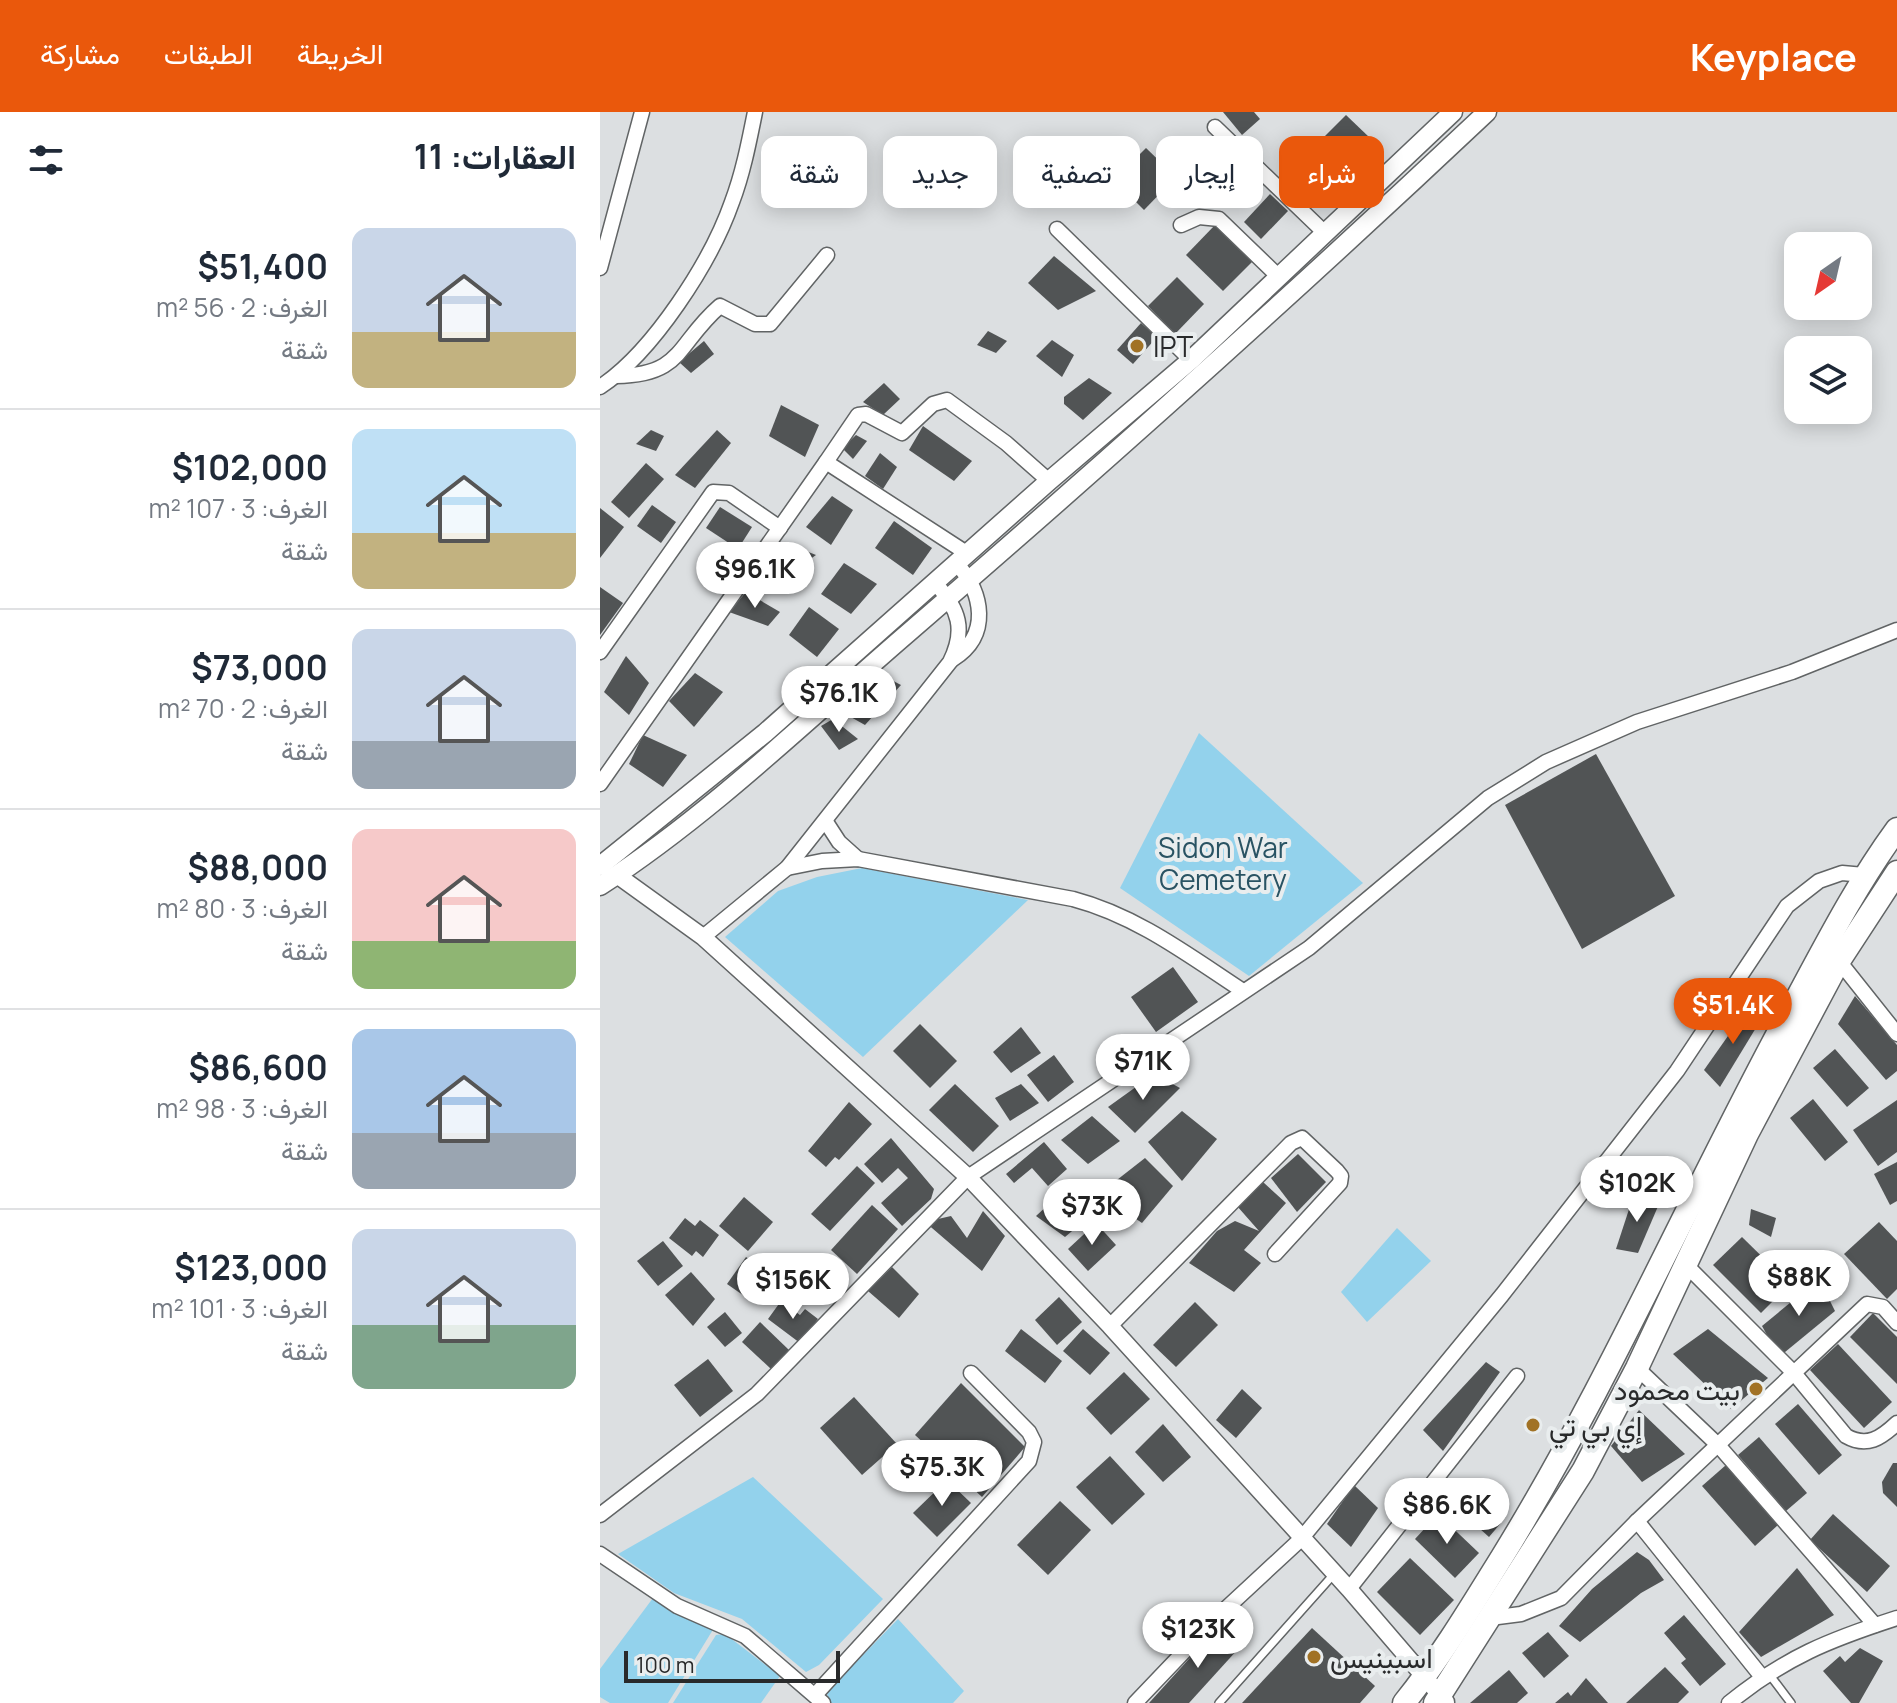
<!DOCTYPE html>
<html lang="ar">
<head>
<meta charset="utf-8">
<style>
	:root { --surface:#fff; --page:#f6f6f7; --text:#1f2937; --muted:#747a83; --line:#e0e1e3; --accent:#ea580c }
	body { margin:0; font-family:Manrope,Vazirmatn,sans-serif; background:var(--page); color:var(--text); direction:rtl; height:100vh; display:flex; flex-direction:column; font-size:30px; white-space:nowrap }
	* { box-sizing:border-box; margin:0 }
	p { font-size:26px; color:var(--muted) }
	.icon { flex:none; width:44px; height:44px; fill:none; stroke:currentColor; stroke-width:2; stroke-linecap:round; stroke-linejoin:round }
	.map { position:relative; flex:1; overflow:hidden; direction:ltr }
	.details { display:flex; flex-direction:column; background:var(--surface); width:600px }
	.details>* { flex:none }
	.hud { position:absolute; left:24px; top:24px; width:760px; height:72px; direction:rtl; display:flex; gap:16px }
	.needle { width:52px; rotate:214deg }
	.controls { position:absolute; left:1184px; top:120px; display:grid; gap:16px }
	.controls a { display:grid; place-items:center; width:88px; height:88px; border-radius:16px; background:var(--surface); box-shadow:0 4px 20px #0003; font-size:40px }
	.scale { position:absolute; left:24px; bottom:20px; width:216px; box-sizing:border-box; padding-left:8px; border:4px solid #292a2b; border-top:0; font-size:22px; line-height:28px; white-space:nowrap; color:#292a2b; -webkit-text-stroke:6px #e9edee; paint-order:stroke }
	.price { position:absolute; translate:-50% -68px; padding:0 18px; border-radius:28px; background:#fff; color:#222; font-size:26px; line-height:52px; filter:drop-shadow(0 2px 4px #0008) }
	.price::after { content:''; position:absolute; left:50%; top:48px; width:24px; height:18px; margin-left:-12px; background:inherit; clip-path:polygon(0 0,100% 0,50% 100%) }
	.price.active { background:var(--accent); color:#fff }
	ul { padding:0; list-style:none }
	li { display:flex; align-items:center; gap:24px; height:200px; padding:0 24px }
	li+li { border-top:2px solid var(--line) }
	li span { display:grid; place-items:center; flex:none; width:224px; height:160px; border-radius:16px; color:#555 }
	li>.icon { margin-inline-start:auto }
	span .icon { width:96px; height:96px; fill:#fffc; stroke-width:1 }
	li b { font-size:34px }
	h2 { display:flex; justify-content:space-between; align-items:center; height:96px; padding:0 24px; font-size:34px }
	.pill { padding:0 28px; border-radius:16px; background:var(--surface); box-shadow:0 4px 20px #0003; font-size:28px; line-height:72px }
	.pill.active { background:var(--accent); color:#fff }
	header { display:flex; align-items:center; gap:48px; box-sizing:border-box; height:112px; padding:0 40px; background:var(--accent); color:#fff }
	header strong { font-size:38px }
	nav { display:flex; gap:44px; margin-inline-start:auto; font-size:28px }
	main { display:flex; flex:1; min-height:0 }
	.map>svg:first-child { display:block }
	.green { fill:#93d2ec }
	.building { fill:#515455 }
	.lines { fill:none; stroke-linecap:round; stroke-linejoin:round }
	.service-casing { stroke:#616465; stroke-width:10 }
	.minor-casing { stroke:#616465; stroke-width:17 }
	.tertiary-casing { stroke:#616465; stroke-width:19 }
	.secondary-casing { stroke:#616465; stroke-width:21 }
	.trunk-casing { stroke:#616465; stroke-width:25 }
	.service { stroke:#fff; stroke-width:7 }
	.minor { stroke:#fff; stroke-width:14 }
	.tertiary { stroke:#fff; stroke-width:16 }
	.secondary { stroke:#fff; stroke-width:18 }
	.trunk { stroke:#fff; stroke-width:22 }
	.poi-dot { fill:#a17225; stroke:#e9edee; stroke-width:3 }
	.labels { text-anchor:middle; dominant-baseline:central; stroke-width:8; stroke-linejoin:round; paint-order:stroke }
	.poi-label { font-size:28px; fill:#292a2b; stroke:#e9edee; text-anchor:start }
	.park-label { font-size:28px; fill:#295363; stroke:#e9edee }
</style>
</head>
<body>
<header>
<strong>Keyplace</strong>
<nav><a>الخريطة</a><a>الطبقات</a><a>مشاركة</a></nav>
</header>
<main>
<div class="map">
<svg width="1297" height="1591" viewBox="0 0 1297 1591">
	<rect width="100%" height="100%" fill="#dcdfe1"/>
	<!-- green -->
	<g class="green">
		<path d="M599 621 763 771 649 864 520 776Z"/>
		<path d="M262 756 428 788 263 945 125 825 178 779 217 765Z"/>
		<path d="M797 1116 831 1149 767 1210 741 1180Z"/>
		<path d="M153 1365 283 1487 219 1553 206 1560 142 1507 74 1481 18 1442Z"/>
		<path d="M53 1486 114 1516 68 1591H10L0 1585V1557Z"/>
		<path d="M298 1507 364 1579 353 1591H231L227 1582 231 1576Z"/>
		<path d="M125 1522 180 1564 161 1591H73L116 1523Z"/>
	</g>
	<!-- building -->
	<g class="building">
		<path d="M623 0H654L660 7 642 23Z"/>
		<path d="M746 3 770 26 744 53 720 29Z"/>
		<path d="M705 35 733 64 707 89 680 61Z"/>
		<path d="M546 36 576 65 544 98 514 68Z"/>
		<path d="M670 82 688 99 661 127 644 110Z"/>
		<path d="M615 113 653 149 623 179 586 143Z"/>
		<path d="M454 144 496 179 458 198 428 171Z"/>
		<path d="M577 165 604 192 575 222 548 194Z"/>
		<path d="M541 211 557 225 533 252 517 238Z"/>
		<path d="M388 219 407 229 396 241 377 233Z"/>
		<path d="M452 228 474 243 462 265 436 244Z"/>
		<path d="M104 229 114 242 91 261 79 250Z"/>
		<path d="M489 266 512 281 483 308 464 292V285Z"/>
		<path d="M284 271 300 287 283 303 263 290Z"/>
		<path d="M181 293 219 313 205 345 169 324Z"/>
		<path d="M323 314 372 349 354 369 309 338Z"/>
		<path d="M51 318 64 324 56 339 36 332Z"/>
		<path d="M117 318 131 331 95 376 75 363Z"/>
		<path d="M256 323 267 329 253 347 242 336Z"/>
		<path d="M280 341 297 355 283 377 265 364Z"/>
		<path d="M46 351 64 367 29 406 11 390Z"/>
		<path d="M232 384 253 398 231 433 206 415Z"/>
		<path d="M52 393 76 410 61 431 37 414Z"/>
		<path d="M120 395 152 415 138 437 106 416Z"/>
		<path d="M0 396 24 415 0 446Z"/>
		<path d="M294 409 332 436 313 463 275 436Z"/>
		<path d="M183 430 216 443 192 460 169 448Z"/>
		<path d="M244 451 277 472 251 502 221 482Z"/>
		<path d="M0 475 23 491 0 523Z"/>
		<path d="M146 480 180 500 168 514 129 500Z"/>
		<path d="M209 495 239 517 217 545 189 523Z"/>
		<path d="M26 544 49 571 29 603 4 580Z"/>
		<path d="M276 560 301 573 265 613 240 599Z"/>
		<path d="M95 561 123 580 94 615 69 589Z"/>
		<path d="M233 607 258 627 239 638 221 614Z"/>
		<path d="M43 623 87 643 63 675 29 652Z"/>
		<path d="M996 642 1075 784 982 837 905 693Z"/>
		<path d="M573 855 598 890 556 920 531 885Z"/>
		<path d="M1255 884 1297 933V959L1286 968 1238 912Z"/>
		<path d="M1147 897 1165 901 1120 975 1104 958Z"/>
		<path d="M320 912 357 949 330 976 293 939Z"/>
		<path d="M421 915 441 941 411 961 393 940Z"/>
		<path d="M1235 937 1269 976 1247 995 1213 956Z"/>
		<path d="M454 943 474 970 448 990 427 963Z"/>
		<path d="M554 962 580 976 535 1021 508 995Z"/>
		<path d="M355 972 399 1014 373 1040 329 998Z"/>
		<path d="M421 972 439 991 410 1009 395 986Z"/>
		<path d="M1213 987 1248 1030 1225 1049 1190 1006Z"/>
		<path d="M1297 988V1040L1278 1054 1253 1018Z"/>
		<path d="M249 990 272 1012 239 1048 235 1045 226 1055 208 1039Z"/>
		<path d="M582 999 617 1027 582 1069 548 1030Z"/>
		<path d="M492 1004 520 1029 488 1052 461 1028Z"/>
		<path d="M291 1026 334 1077 331 1087 302 1114 281 1091 308 1066 298 1056 282 1071 264 1052Z"/>
		<path d="M444 1030 467 1057 448 1074 432 1056 414 1071 406 1062Z"/>
		<path d="M698 1042 726 1070 697 1100 671 1066Z"/>
		<path d="M545 1046 573 1074 542 1111 499 1082Z"/>
		<path d="M1297 1050V1089L1290 1093 1274 1062Z"/>
		<path d="M257 1054 275 1071 230 1119 211 1102Z"/>
		<path d="M476 1067 497 1098 465 1125 436 1104Z"/>
		<path d="M663 1070 686 1091 644 1138 661 1151 634 1180 589 1151 617 1119 635 1109 659 1119 637 1094Z"/>
		<path d="M1034 1082 1059 1092 1038 1141 1016 1137Z"/>
		<path d="M144 1085 173 1110 148 1139 119 1114Z"/>
		<path d="M272 1093 298 1117 257 1162 231 1138Z"/>
		<path d="M1151 1097 1176 1106 1171 1125 1149 1113Z"/>
		<path d="M383 1099 405 1124 382 1159 325 1110 351 1104 367 1126Z"/>
		<path d="M85 1106 95 1114 100 1108 119 1123 103 1145 96 1139 92 1144 69 1126Z"/>
		<path d="M1279 1110 1297 1129V1177L1287 1187 1244 1142Z"/>
		<path d="M496 1111 516 1133 488 1159 468 1137Z"/>
		<path d="M1142 1125 1190 1172 1161 1201 1113 1153Z"/>
		<path d="M63 1129 83 1154 58 1174 37 1149Z"/>
		<path d="M207 1141 234 1160 212 1191 185 1171Z"/>
		<path d="M146 1145 168 1161 150 1188 127 1172Z"/>
		<path d="M292 1155 319 1182 299 1206 268 1179Z"/>
		<path d="M91 1160 115 1187 93 1214 65 1183Z"/>
		<path d="M1219 1167 1235 1199 1179 1245 1162 1214Z"/>
		<path d="M459 1185 482 1210 457 1233 435 1208Z"/>
		<path d="M181 1189 200 1203 205 1197 218 1207 200 1231 168 1207Z"/>
		<path d="M595 1190 618 1213 576 1255 553 1233Z"/>
		<path d="M125 1200 142 1221 125 1235 107 1215Z"/>
		<path d="M1273 1201 1297 1225V1272L1250 1225Z"/>
		<path d="M160 1210 189 1238 171 1257 142 1230Z"/>
		<path d="M421 1217 462 1249 445 1271 405 1239Z"/>
		<path d="M483 1217 510 1241 490 1263 463 1239Z"/>
		<path d="M1108 1217 1168 1266 1131 1297 1073 1242Z"/>
		<path d="M1238 1232 1292 1290 1264 1316 1210 1258Z"/>
		<path d="M108 1247 133 1279 100 1305 74 1273Z"/>
		<path d="M886 1250 900 1260 843 1339 823 1318Z"/>
		<path d="M524 1260 550 1287 511 1323 486 1296Z"/>
		<path d="M361 1271 425 1335 382 1385 315 1323Z"/>
		<path d="M642 1277 662 1296 636 1326 616 1308Z"/>
		<path d="M254 1285 297 1332 262 1363 220 1316Z"/>
		<path d="M1198 1292 1242 1343 1219 1363 1175 1312Z"/>
		<path d="M1039 1298 1085 1342 1042 1370 1011 1334Z"/>
		<path d="M563 1312 591 1345 563 1370 535 1340Z"/>
		<path d="M1159 1325 1207 1381 1186 1399 1138 1343Z"/>
		<path d="M510 1344 545 1382 512 1413 476 1375Z"/>
		<path d="M1293 1351H1297V1395L1283 1381 1282 1370Z"/>
		<path d="M1126 1353 1178 1413 1155 1434 1102 1374Z"/>
		<path d="M347 1368 371 1391 337 1425 313 1401Z"/>
		<path d="M867 1370 906 1405 889 1425 849 1389Z"/>
		<path d="M754 1373 778 1396 751 1435 727 1412Z"/>
		<path d="M460 1389 491 1418 448 1463 417 1433Z"/>
		<path d="M838 1402 879 1441 855 1466 815 1427Z"/>
		<path d="M1233 1402 1290 1454 1267 1480 1210 1428Z"/>
		<path d="M1037 1440 1049 1448 1064 1468 1041 1481 980 1530 959 1514 992 1477Z"/>
		<path d="M810 1446 854 1488 820 1523 777 1480Z"/>
		<path d="M1197 1456 1234 1503 1161 1545 1139 1520Z"/>
		<path d="M1084 1503 1126 1552 1100 1574 1081 1551 1086 1547 1064 1521Z"/>
		<path d="M617 1516 639 1536 589 1591H549Z"/>
		<path d="M712 1516 775 1574 760 1591H642Z"/>
		<path d="M948 1520 969 1544 944 1566 922 1541Z"/>
		<path d="M1260 1536 1283 1549 1259 1591H1251L1223 1559 1240 1544 1245 1550Z"/>
		<path d="M1065 1555 1089 1580 1078 1591H1026Z"/>
		<path d="M909 1558 928 1581 917 1591H870Z"/>
		<path d="M986 1566 1008 1591H955L968 1580 971 1584Z"/>
	</g>
	<g class="lines">
		<!-- service casing -->
		<g class="service-casing">
			<g id="service">
				<path d="M1169 1562 1191 1591"/>
				<path d="M619 1591 734 1462"/>
			</g>
		</g>
		<!-- minor casing -->
		<g class="minor-casing">
			<g id="minor">
				<path d="M615 15 726 122"/>
				<path d="M581 113 599 105 619 107 679 165"/>
				<path d="M457 117 591 248"/>
				<path d="M0 156 42 0"/>
				<path d="M16 264C84 263 76 232 120 194L155 212H170L227 143"/>
				<path d="M0 275C53 240 111 150 132 90 143 61 149 30 155 0"/>
				<path d="M226 350 258 303 266 302 302 321 333 292 347 288 406 331 449 369"/>
				<path d="M0 540 113 380 129 381 180 416"/>
				<path d="M353 547C391 523 383 481 357 452"/>
				<path d="M0 672 226 350 368 442"/>
				<path d="M226 710 239 730 258 747"/>
				<path d="M187 756 222 749 258 747 473 787C537 804 588 843 643 879"/>
				<path d="M103 825 187 756 350 550C366 518 359 497 336 472"/>
				<path d="M1239 849 1297 922"/>
				<path d="M1086 1153 1194 1261 1246 1324C1267 1336 1281 1326 1297 1311"/>
				<path d="M510 1214 691 1031 702 1026 737 1059 741 1064 740 1071 675 1142"/>
				<path d="M1037 1256 1118 1333 1275 1513"/>
				<path d="M0 1403 157 1282 368 1065 709 836 888 686 946 650 1037 610 1192 560 1297 518"/>
				<path d="M1037 1409 1162 1565"/>
				<path d="M0 1442 77 1494 145 1524 223 1591"/>
				<path d="M749 1477 917 1264"/>
				<path d="M890 1506 921 1502 961 1486 1037 1409 1267 1192 1283 1195 1297 1211"/>
				<path d="M215 1583 429 1349 434 1330 429 1320 371 1261"/>
				<path d="M535 1591 618 1504 701 1427 902 1183 1077 959 1187 794 1219 769 1242 761 1264 763"/>
				<path d="M1129 1591C1186 1545 1229 1528 1297 1506"/>
			</g>
		</g>
		<!-- tertiary casing -->
		<g class="tertiary-casing">
			<path id="tertiary" d="M17 763 103 825 368 1065 510 1214 749 1477 846 1590"/>
		</g>
		<!-- secondary casing -->
		<g class="secondary-casing">
			<g id="secondary">
				<path d="M0 754 165 621 449 369 591 248 853 0"/>
				<path d="M0 774C111 702 208 607 308 521 505 351 698 178 887 0"/>
			</g>
		</g>
		<!-- trunk casing -->
		<g class="trunk-casing">
			<g id="trunk">
				<path d="M804 1591C841 1545 871 1495 902 1445 1008 1273 1088 1088 1184 910 1220 844 1253 777 1297 717"/>
				<path d="M835 1591 983 1359 1037 1256 1147 1022 1239 849 1297 760"/>
			</g>
		</g>
		<!-- service -->
		<use href="#service" class="service"/>
		<!-- minor -->
		<use href="#minor" class="minor"/>
		<!-- tertiary -->
		<use href="#tertiary" class="tertiary"/>
		<!-- secondary -->
		<use href="#secondary" class="secondary"/>
		<!-- trunk -->
		<use href="#trunk" class="trunk"/>
	</g>
	<!-- markers -->
	<g class="poi-dot">
		<circle cx="537" cy="234" r="8"/>
		<circle cx="1156" cy="1277" r="8"/>
		<circle cx="933" cy="1313" r="8"/>
		<circle cx="714" cy="1545" r="8"/>
	</g>
	<g class="labels">
		<!-- poi labels -->
		<g class="poi-label">
			<text x="553" y="234">IPT</text>
			<text x="1140" y="1277" text-anchor="end">بيت محمود</text>
			<text x="949" y="1313">إي بي تي</text>
			<text x="730" y="1545">اسبينيس</text>
		</g>
		<!-- park labels -->
		<g class="park-label">
			<text x="623" y="735">Sidon War<tspan x="623" dy="32">Cemetery</tspan></text>
		</g>
	</g>
</svg>
<div class="controls">
<a><svg class="needle" viewBox="-14 -14 28 28"><path d="M0-13l5 13h-10z" fill="#e53935"/><path d="M0 13l5-13h-10z" fill="#747a83"/></svg></a>
<a><svg class="icon" aria-label="layers" viewBox="0 0 24 24"><path d="M12 4l9 5-9 5-9-5zM3 14l9 5 9-5"/></svg></a>
</div>
<div class="scale">100 m</div>
<b class="price" style="left:155px;top:498px">$96.1K</b>
<b class="price" style="left:239px;top:622px">$76.1K</b>
<b class="price active" style="left:1133px;top:934px">$51.4K</b>
<b class="price" style="left:543px;top:990px">$71K</b>
<b class="price" style="left:1037px;top:1112px">$102K</b>
<b class="price" style="left:492px;top:1135px">$73K</b>
<b class="price" style="left:1199px;top:1206px">$88K</b>
<b class="price" style="left:193px;top:1209px">$156K</b>
<b class="price" style="left:342px;top:1396px">$75.3K</b>
<b class="price" style="left:847px;top:1434px">$86.6K</b>
<b class="price" style="left:598px;top:1558px">$123K</b>
<div class="hud">
<a class="pill active">شراء</a>
<a class="pill">إيجار</a>
<a class="pill">تصفية</a>
<a class="pill">جديد</a>
<a class="pill">شقة</a>
</div>
</div>
<section class="details">
<h2>العقارات: 11<svg class="icon" aria-label="filters" viewBox="0 0 24 24"><path d="M4 7h16M4 17h16"/><circle cx="9" cy="7" r="2"/><circle cx="15" cy="17" r="2"/></svg></h2>
<ul>
<li><span style="background:linear-gradient(#c9d6e8 65%,#c2b280 0)"><svg class="icon" aria-label="home" viewBox="0 0 24 24"><path d="M3 11l9-7 9 7M6 9v11h12V9"/></svg></span><div><b>$51,400</b><p>الغرف: 2 · 56 m²</p><p>شقة</p></div></li>
<li><span style="background:linear-gradient(#bfe0f5 65%,#c2b280 0)"><svg class="icon" aria-label="home" viewBox="0 0 24 24"><path d="M3 11l9-7 9 7M6 9v11h12V9"/></svg></span><div><b>$102,000</b><p>الغرف: 3 · 107 m²</p><p>شقة</p></div></li>
<li><span style="background:linear-gradient(#c9d6e8 70%,#9aa5b1 0)"><svg class="icon" aria-label="home" viewBox="0 0 24 24"><path d="M3 11l9-7 9 7M6 9v11h12V9"/></svg></span><div><b>$73,000</b><p>الغرف: 2 · 70 m²</p><p>شقة</p></div></li>
<li><span style="background:linear-gradient(#f6c9c9 70%,#8fb573 0)"><svg class="icon" aria-label="home" viewBox="0 0 24 24"><path d="M3 11l9-7 9 7M6 9v11h12V9"/></svg></span><div><b>$88,000</b><p>الغرف: 3 · 80 m²</p><p>شقة</p></div></li>
<li><span style="background:linear-gradient(#a9c7e8 65%,#9aa5b1 0)"><svg class="icon" aria-label="home" viewBox="0 0 24 24"><path d="M3 11l9-7 9 7M6 9v11h12V9"/></svg></span><div><b>$86,600</b><p>الغرف: 3 · 98 m²</p><p>شقة</p></div></li>
<li><span style="background:linear-gradient(#c9d6e8 60%,#7fa58c 0)"><svg class="icon" aria-label="home" viewBox="0 0 24 24"><path d="M3 11l9-7 9 7M6 9v11h12V9"/></svg></span><div><b>$123,000</b><p>الغرف: 3 · 101 m²</p><p>شقة</p></div></li>
</ul>
</section>
</main>
</body>
</html>
